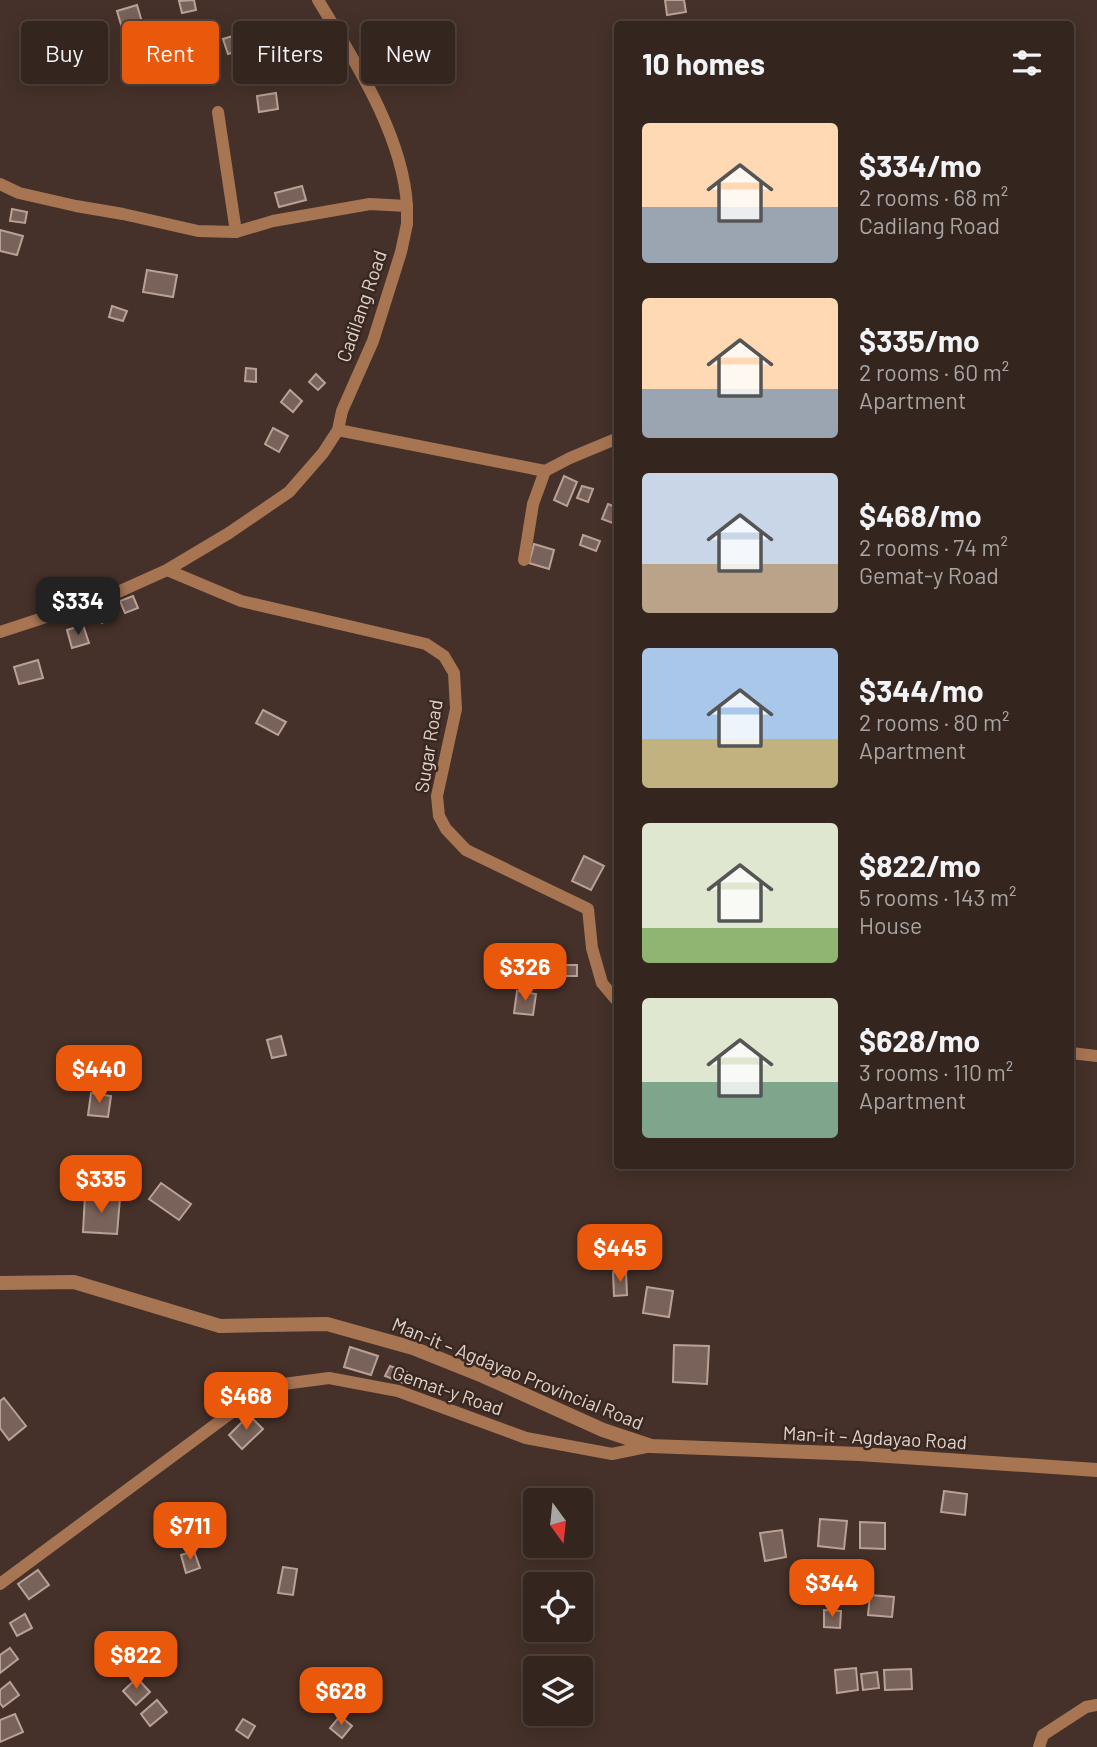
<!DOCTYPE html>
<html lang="en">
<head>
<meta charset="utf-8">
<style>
	:root { --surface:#34251f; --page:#3f312c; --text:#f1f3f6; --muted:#a9a5a4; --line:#4e423d; --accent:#ea580c }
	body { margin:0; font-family:Barlow,sans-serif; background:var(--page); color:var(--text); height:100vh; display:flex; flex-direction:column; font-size:26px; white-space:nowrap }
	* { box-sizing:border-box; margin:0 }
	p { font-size:23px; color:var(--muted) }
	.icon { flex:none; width:38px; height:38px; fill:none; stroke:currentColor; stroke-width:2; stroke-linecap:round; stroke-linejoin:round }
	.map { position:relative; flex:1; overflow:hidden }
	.side { position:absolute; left:614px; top:21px; width:460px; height:1148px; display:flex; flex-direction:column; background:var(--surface); border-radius:7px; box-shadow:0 4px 18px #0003,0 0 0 2px var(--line) }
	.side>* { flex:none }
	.banner { position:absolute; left:21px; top:21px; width:488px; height:63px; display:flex; gap:14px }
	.needle { width:46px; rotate:165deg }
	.controls { position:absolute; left:523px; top:1488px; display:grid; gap:14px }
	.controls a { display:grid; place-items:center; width:70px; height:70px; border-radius:7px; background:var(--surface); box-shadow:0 4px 18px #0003,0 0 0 2px var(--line); font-size:35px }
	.price { position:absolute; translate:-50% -60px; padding:0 16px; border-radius:14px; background:var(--accent); color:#fff; font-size:23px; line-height:46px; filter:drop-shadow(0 2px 4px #0008) }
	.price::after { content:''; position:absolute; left:50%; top:42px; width:21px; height:16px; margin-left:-10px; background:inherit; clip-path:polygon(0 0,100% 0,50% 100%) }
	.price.on { background:#222; color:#fff }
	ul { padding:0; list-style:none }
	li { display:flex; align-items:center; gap:21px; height:175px; padding:0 28px }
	li span { display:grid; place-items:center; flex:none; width:196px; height:140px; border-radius:7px; color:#555 }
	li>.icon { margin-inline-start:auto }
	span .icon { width:84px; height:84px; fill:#fffc; stroke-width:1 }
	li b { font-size:30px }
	h2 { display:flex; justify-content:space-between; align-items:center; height:84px; padding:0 28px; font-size:30px }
	.pill { padding:0 24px; border-radius:7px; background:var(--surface); box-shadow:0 4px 18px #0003,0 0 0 2px var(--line); font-size:24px; line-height:63px }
	.pill.on { background:var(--accent); color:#fff }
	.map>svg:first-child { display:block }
	.building { fill:#796259; stroke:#baa197; stroke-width:2 }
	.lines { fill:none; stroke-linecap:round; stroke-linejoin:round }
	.minor { stroke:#a87553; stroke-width:12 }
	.tertiary { stroke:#a87553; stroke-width:14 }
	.labels { text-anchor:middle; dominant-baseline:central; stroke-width:5; stroke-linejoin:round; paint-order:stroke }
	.street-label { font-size:19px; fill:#e0d3ce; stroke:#3a271f }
</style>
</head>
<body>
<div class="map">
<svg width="1097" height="1747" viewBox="0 0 1097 1747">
	<rect width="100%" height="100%" fill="#453129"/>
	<!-- building -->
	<g class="building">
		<path d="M194 0 196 10 182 13 179 1Z"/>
		<path d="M665 0H684L686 12 667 15Z"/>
		<path d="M137 5 142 22 122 28 117 11Z"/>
		<path d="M101 30 105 46 86 50 82 34Z"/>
		<path d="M236 35 241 50 228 54 223 39Z"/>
		<path d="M172 37 174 47 161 50 159 40Z"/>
		<path d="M203 45 207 59 189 64 185 50Z"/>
		<path d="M276 93 278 109 259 112 257 96Z"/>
		<path d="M302 186 306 200 279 207 275 193Z"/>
		<path d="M12 209 27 212 25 223 10 221Z"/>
		<path d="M0 230 23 236 17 255 0 251Z"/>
		<path d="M147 270 177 275 173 297 143 292Z"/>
		<path d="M112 306 127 311 123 321 109 317Z"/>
		<path d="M246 368 256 369V382L245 381Z"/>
		<path d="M316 374 325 383 318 390 309 382Z"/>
		<path d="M290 390 302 401 293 412 281 402Z"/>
		<path d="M273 428 288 436 279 452 265 444Z"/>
		<path d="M564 476 577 482 567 506 554 500Z"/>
		<path d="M582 486 593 489 588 502 577 498Z"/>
		<path d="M608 504 618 508V525L602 519Z"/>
		<path d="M583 535 600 541 596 551 580 545Z"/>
		<path d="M534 544 554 550 549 569 529 563Z"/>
		<path d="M133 596 138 608 125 613 120 601Z"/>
		<path d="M111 603 118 614 102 623 95 611Z"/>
		<path d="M83 625 89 643 72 648 67 630Z"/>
		<path d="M38 660 43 678 19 684 14 667Z"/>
		<path d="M263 710 286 722 278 735 256 723Z"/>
		<path d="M584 856 604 866 591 890 572 881Z"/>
		<rect x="563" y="965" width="14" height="11"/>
		<path d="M517 991 536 994 533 1015 514 1013Z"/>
		<path d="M281 1036 286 1055 272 1058 267 1040Z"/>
		<path d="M91 1093 111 1096 108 1117 88 1115Z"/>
		<path d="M161 1183 191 1204 179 1220 149 1199Z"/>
		<path d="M85 1195 120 1198 117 1234 83 1232Z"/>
		<path d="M626 1271 627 1295 614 1296 613 1272Z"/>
		<path d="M647 1287 673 1291 669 1317 643 1313Z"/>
		<path d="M674 1345 709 1346 707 1384 673 1382Z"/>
		<path d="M350 1347 378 1356 371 1375 344 1367Z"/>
		<path d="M390 1366 407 1372 403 1383 385 1376Z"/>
		<path d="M4 1398 26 1426 9 1440 0 1428V1401Z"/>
		<path d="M249 1415 263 1429 242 1449 229 1435Z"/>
		<path d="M944 1491 967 1494 965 1515 941 1512Z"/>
		<path d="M820 1519 847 1521 844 1549 818 1546Z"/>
		<path d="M860 1522 885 1523V1549L860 1548Z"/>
		<path d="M782 1530 786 1557 765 1561 760 1533Z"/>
		<path d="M194 1551 200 1568 186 1573 181 1555Z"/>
		<path d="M283 1567 297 1569 293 1595 278 1593Z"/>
		<path d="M38 1570 49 1585 29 1599 18 1584Z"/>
		<path d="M870 1595 894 1597 892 1617 868 1615Z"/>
		<path d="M824 1610 841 1611 840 1628 824 1627Z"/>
		<path d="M25 1614 32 1628 17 1636 10 1623Z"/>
		<path d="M10 1648 18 1659 0 1673V1655Z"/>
		<path d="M856 1668 858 1690 837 1693 835 1670Z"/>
		<path d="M911 1669 912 1689 885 1690 884 1670Z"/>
		<path d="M877 1672 879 1688 863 1690 861 1674Z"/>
		<path d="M137 1678 150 1692 136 1705 123 1691Z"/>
		<path d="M10 1682 19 1695 3 1707 0 1703V1690Z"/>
		<path d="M157 1700 167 1712 150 1726 141 1714Z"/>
		<path d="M15 1714 23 1732 0 1742V1720Z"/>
		<path d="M340 1716 352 1726 342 1738 330 1728Z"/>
		<path d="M243 1719 255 1726 248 1738 236 1730Z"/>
	</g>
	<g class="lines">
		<!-- minor -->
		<g class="minor">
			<path d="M318 0C354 60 403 135 407 206"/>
			<path d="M218 112 236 232"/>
			<path d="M0 184 19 193 76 206 123 214 198 231 236 232 273 221 370 204 407 206V224L401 252 373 341 342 411 338 430 323 453 289 492 229 533 167 570 107 597 0 632"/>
			<path d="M338 430 545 471 570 458 618 438"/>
			<path d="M524 560 533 504 545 471"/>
			<path d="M167 570 241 601 426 644 444 656 454 673 456 709 437 796 439 816 446 829 466 850 588 909 592 948 602 983 618 1002"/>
			<path d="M1071 1053 1097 1056"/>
			<path d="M0 1584 239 1407 276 1385 329 1378 398 1391 526 1438 612 1454 651 1446"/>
			<path d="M1039 1747 1043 1735 1086 1707 1097 1705"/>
		</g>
		<!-- tertiary -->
		<path class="tertiary" d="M0 1283 74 1282 220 1326 327 1324 413 1348 483 1376 603 1430 651 1446 859 1454 1097 1470"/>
	</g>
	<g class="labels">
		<!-- street labels -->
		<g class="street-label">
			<text transform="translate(361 306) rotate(-71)">Cadilang Road</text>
			<text transform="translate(428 746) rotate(-81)">Sugar Road</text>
			<text transform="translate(518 1373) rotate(22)">Man-it – Agdayao Provincial Road</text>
			<text transform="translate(448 1390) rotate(19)">Gemat-y Road</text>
			<text transform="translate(875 1437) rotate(3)">Man-it – Agdayao Road</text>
		</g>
	</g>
</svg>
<div class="controls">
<a><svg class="needle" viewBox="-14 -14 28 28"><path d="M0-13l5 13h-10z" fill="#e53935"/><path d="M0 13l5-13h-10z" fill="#a9a5a4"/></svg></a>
<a><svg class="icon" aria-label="locate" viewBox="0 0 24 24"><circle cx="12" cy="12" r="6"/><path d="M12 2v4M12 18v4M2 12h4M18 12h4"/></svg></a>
<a><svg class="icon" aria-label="layers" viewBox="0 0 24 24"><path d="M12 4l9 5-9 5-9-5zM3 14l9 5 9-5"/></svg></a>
</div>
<b class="price on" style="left:78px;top:637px">$334</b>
<b class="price" style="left:525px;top:1003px">$326</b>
<b class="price" style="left:99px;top:1105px">$440</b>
<b class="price" style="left:101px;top:1215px">$335</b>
<b class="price" style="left:620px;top:1284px">$445</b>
<b class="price" style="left:246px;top:1432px">$468</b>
<b class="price" style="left:190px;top:1562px">$711</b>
<b class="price" style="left:832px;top:1619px">$344</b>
<b class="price" style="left:136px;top:1691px">$822</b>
<b class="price" style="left:341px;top:1727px">$628</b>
<div class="banner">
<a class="pill">Buy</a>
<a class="pill on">Rent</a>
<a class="pill">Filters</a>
<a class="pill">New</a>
</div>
<section class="side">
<h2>10 homes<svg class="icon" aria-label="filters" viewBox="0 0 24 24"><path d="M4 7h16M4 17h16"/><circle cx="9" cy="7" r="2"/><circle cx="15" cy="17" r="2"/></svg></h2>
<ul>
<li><span style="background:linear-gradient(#ffd9b3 60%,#9aa5b1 0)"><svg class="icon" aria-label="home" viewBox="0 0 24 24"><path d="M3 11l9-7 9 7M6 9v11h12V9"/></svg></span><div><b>$334/mo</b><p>2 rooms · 68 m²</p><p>Cadilang Road</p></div></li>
<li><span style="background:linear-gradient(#ffd9b3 65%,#9aa5b1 0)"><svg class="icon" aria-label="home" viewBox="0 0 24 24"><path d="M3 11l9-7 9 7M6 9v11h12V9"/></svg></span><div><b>$335/mo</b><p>2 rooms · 60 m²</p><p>Apartment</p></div></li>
<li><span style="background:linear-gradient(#c9d6e8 65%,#b9a48a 0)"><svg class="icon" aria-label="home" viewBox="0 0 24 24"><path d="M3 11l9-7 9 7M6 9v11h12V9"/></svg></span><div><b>$468/mo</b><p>2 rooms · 74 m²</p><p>Gemat-y Road</p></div></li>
<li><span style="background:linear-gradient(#a9c7e8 65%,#c2b280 0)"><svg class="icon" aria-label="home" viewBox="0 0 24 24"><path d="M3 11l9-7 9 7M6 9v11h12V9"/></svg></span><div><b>$344/mo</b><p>2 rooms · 80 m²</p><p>Apartment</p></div></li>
<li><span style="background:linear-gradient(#dfe7d0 75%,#8fb573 0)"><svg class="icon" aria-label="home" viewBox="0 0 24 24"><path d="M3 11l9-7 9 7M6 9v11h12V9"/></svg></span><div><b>$822/mo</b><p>5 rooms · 143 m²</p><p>House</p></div></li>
<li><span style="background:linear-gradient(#dfe7d0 60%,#7fa58c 0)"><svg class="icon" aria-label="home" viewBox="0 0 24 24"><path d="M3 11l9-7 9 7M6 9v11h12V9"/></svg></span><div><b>$628/mo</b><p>3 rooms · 110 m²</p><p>Apartment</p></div></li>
</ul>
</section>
</div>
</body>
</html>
